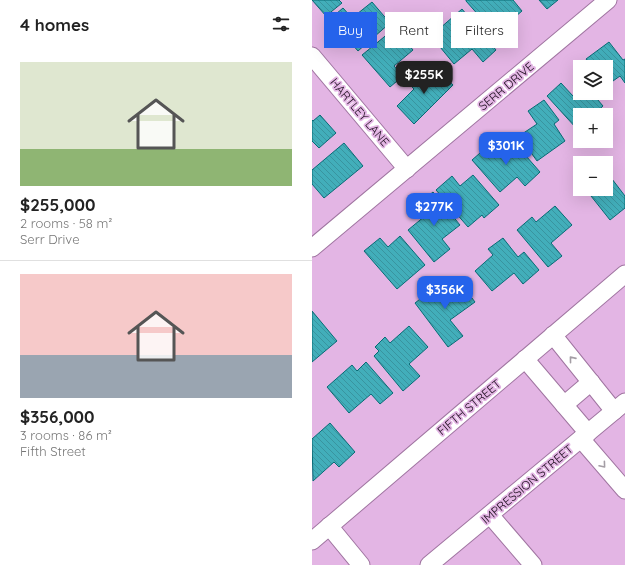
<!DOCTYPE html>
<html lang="en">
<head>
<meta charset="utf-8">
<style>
	:root { --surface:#fff; --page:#f2f2f2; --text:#222; --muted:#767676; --line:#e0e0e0; --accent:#2563eb }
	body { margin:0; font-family:Quicksand,sans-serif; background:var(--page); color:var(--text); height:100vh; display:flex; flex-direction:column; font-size:15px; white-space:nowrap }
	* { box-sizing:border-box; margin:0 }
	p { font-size:13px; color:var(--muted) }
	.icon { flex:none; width:22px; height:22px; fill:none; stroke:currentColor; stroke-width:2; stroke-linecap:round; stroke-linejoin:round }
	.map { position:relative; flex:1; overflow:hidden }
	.drawer { display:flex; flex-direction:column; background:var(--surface); width:312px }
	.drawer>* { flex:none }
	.top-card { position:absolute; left:12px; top:12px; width:241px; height:36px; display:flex; gap:8px }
	.tools { position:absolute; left:261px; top:60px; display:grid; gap:8px }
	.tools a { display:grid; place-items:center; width:40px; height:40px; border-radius:0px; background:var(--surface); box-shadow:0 4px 16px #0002; font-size:20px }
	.price { position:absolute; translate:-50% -34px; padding:0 9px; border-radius:8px; background:var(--accent); color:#fff; font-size:13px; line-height:26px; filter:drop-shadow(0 1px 2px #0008) }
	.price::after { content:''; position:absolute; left:50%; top:24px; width:12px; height:9px; margin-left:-6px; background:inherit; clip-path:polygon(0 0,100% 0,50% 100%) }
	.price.on { background:#222; color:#fff }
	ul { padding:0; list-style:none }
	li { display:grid; align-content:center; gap:8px; height:212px; padding:0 20px }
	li+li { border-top:1px solid var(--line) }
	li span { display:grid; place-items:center; height:124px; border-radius:0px; color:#555 }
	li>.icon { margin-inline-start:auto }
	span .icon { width:72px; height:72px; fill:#fffc; stroke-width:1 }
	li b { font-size:17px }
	h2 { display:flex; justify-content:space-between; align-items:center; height:48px; padding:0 20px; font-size:17px }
	.chip { padding:0 14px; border-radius:0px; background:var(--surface); box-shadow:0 4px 16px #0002; font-size:14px; line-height:36px }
	.chip.on { background:var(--accent); color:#fff }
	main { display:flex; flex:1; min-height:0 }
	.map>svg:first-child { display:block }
	.building { fill:url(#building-back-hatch); stroke:#076b75 }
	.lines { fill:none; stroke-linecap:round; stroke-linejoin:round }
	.minor-casing { stroke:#a075a1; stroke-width:19 }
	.minor { stroke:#fff; stroke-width:17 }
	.oneway { stroke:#a49ea5 }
	.labels { text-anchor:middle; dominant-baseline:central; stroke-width:3.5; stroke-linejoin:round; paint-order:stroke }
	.street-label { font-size:12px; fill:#1c0d1d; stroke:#e3b5e4 }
</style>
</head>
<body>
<main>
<section class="drawer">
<h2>4 homes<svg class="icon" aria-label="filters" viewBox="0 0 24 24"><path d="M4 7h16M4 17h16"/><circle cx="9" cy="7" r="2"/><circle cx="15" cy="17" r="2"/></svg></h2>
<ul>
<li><span style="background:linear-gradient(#dfe7d0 70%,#8fb573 0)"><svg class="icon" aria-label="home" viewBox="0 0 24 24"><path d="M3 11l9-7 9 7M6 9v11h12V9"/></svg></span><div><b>$255,000</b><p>2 rooms · 58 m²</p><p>Serr Drive</p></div></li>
<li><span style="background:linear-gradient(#f6c9c9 65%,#9aa5b1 0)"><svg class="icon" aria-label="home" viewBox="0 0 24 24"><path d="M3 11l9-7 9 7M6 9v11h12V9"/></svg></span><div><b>$356,000</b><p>3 rooms · 86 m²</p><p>Fifth Street</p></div></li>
</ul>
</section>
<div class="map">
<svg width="313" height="565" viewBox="0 0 313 565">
	<defs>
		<pattern id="building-back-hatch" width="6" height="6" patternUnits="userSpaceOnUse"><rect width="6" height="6" fill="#42aeba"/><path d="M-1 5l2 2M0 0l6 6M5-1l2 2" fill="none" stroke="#39949f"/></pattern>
	</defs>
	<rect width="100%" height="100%" fill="#e3b5e4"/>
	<!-- building -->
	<g class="building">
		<path d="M0 0H27L30 3 14 16Z"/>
		<path d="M154 0H201L210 11 197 22 205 31 191 43 154 1Z"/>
		<path d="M227 0H246L235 9Z"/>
		<path d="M60 2 78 23 46 51 18 19 31 8 40 18Z"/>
		<path d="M150 9 184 50 171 62 160 49 142 64 119 36Z"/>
		<path d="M83 28 101 50 82 66 91 76 78 87 50 55Z"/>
		<path d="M297 42 311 60 313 59V83L308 76 294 86V67H280L274 59Z"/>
		<path d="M126 69 141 85 102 124 85 106 102 89 98 85 111 72 117 78Z"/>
		<path d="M249 83 261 96 268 90V93H280L291 106 281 115H268V127L265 129 235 96Z"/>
		<path d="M232 100 247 120 242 124 253 141 225 161 207 136 225 124 216 111Z"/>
		<path d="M8 115 24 133 7 148 0 141V120L1 121Z"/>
		<path d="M201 141 228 172 213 186 205 177 188 192 160 160 176 146 185 156Z"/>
		<path d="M32 143 51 166 12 198 0 184V170Z"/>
		<path d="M161 175 187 205 172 218 170 215 156 227 124 190 140 176 148 186Z"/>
		<path d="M300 179 313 196V208L298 220 279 196 288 189H294V184Z"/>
		<path d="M121 192 148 225 130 239 138 249 122 262 96 230 113 216 105 205Z"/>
		<path d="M243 206 260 225 239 243 250 256 236 267 205 230 220 217 224 222Z"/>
		<path d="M88 236 113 265 85 289 52 251 68 238 76 247Z"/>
		<path d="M191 238 206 257 212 252 227 270 211 284 202 273 180 291 163 271 181 255 176 249Z"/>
		<path d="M146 280 163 302 138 320 151 336 136 347 103 303 126 285 131 291Z"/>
		<path d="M0 311 25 341 0 362Z"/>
		<path d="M97 326 116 347 97 364 108 376 91 391 62 356 67 351 63 347 73 337 78 343Z"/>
		<path d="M54 362 81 393 68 404 59 394 37 413 15 387 40 365 45 371Z"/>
		<path d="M18 423 43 452 27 467 22 462 1 481 0 439Z"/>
	</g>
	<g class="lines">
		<!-- minor casing -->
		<g class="minor-casing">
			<g id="minor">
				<path d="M0 56 95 169"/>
				<path d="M0 248 296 0"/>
				<path d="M241 335 302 411"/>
				<path d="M213 359 276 433"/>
				<path d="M252 405 279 382"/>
				<path d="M269 439 313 490"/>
				<path d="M178 515 221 565"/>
				<path d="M17 526 49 565"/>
				<path d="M0 541 313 274"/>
				<path d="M117 565 313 402"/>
			</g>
		</g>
		<!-- minor -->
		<use href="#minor" class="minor"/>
	</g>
	<!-- one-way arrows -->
	<defs><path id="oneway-chevron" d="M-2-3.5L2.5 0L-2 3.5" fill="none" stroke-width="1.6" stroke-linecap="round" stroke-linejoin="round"/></defs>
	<g class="oneway">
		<use href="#oneway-chevron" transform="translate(260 359) rotate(-129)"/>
		<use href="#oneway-chevron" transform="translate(291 465) rotate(50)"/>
	</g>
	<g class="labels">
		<!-- street labels -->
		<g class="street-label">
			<text transform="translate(194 86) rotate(-40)">SERR DRIVE</text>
			<text transform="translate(48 112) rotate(50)">HARTLEY LANE</text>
			<text transform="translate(157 407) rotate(-40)">FIFTH STREET</text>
			<text transform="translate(215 484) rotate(-40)">IMPRESSION STREET</text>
		</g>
	</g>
</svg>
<div class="tools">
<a><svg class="icon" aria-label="layers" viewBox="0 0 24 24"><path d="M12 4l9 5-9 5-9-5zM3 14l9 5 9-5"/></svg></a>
<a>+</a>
<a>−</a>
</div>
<b class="price on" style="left:112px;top:95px">$255K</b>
<b class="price" style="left:194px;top:166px">$301K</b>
<b class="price" style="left:122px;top:227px">$277K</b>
<b class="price" style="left:133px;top:310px">$356K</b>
<div class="top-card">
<a class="chip on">Buy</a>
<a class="chip">Rent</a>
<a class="chip">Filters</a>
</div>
</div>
</main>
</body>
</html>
